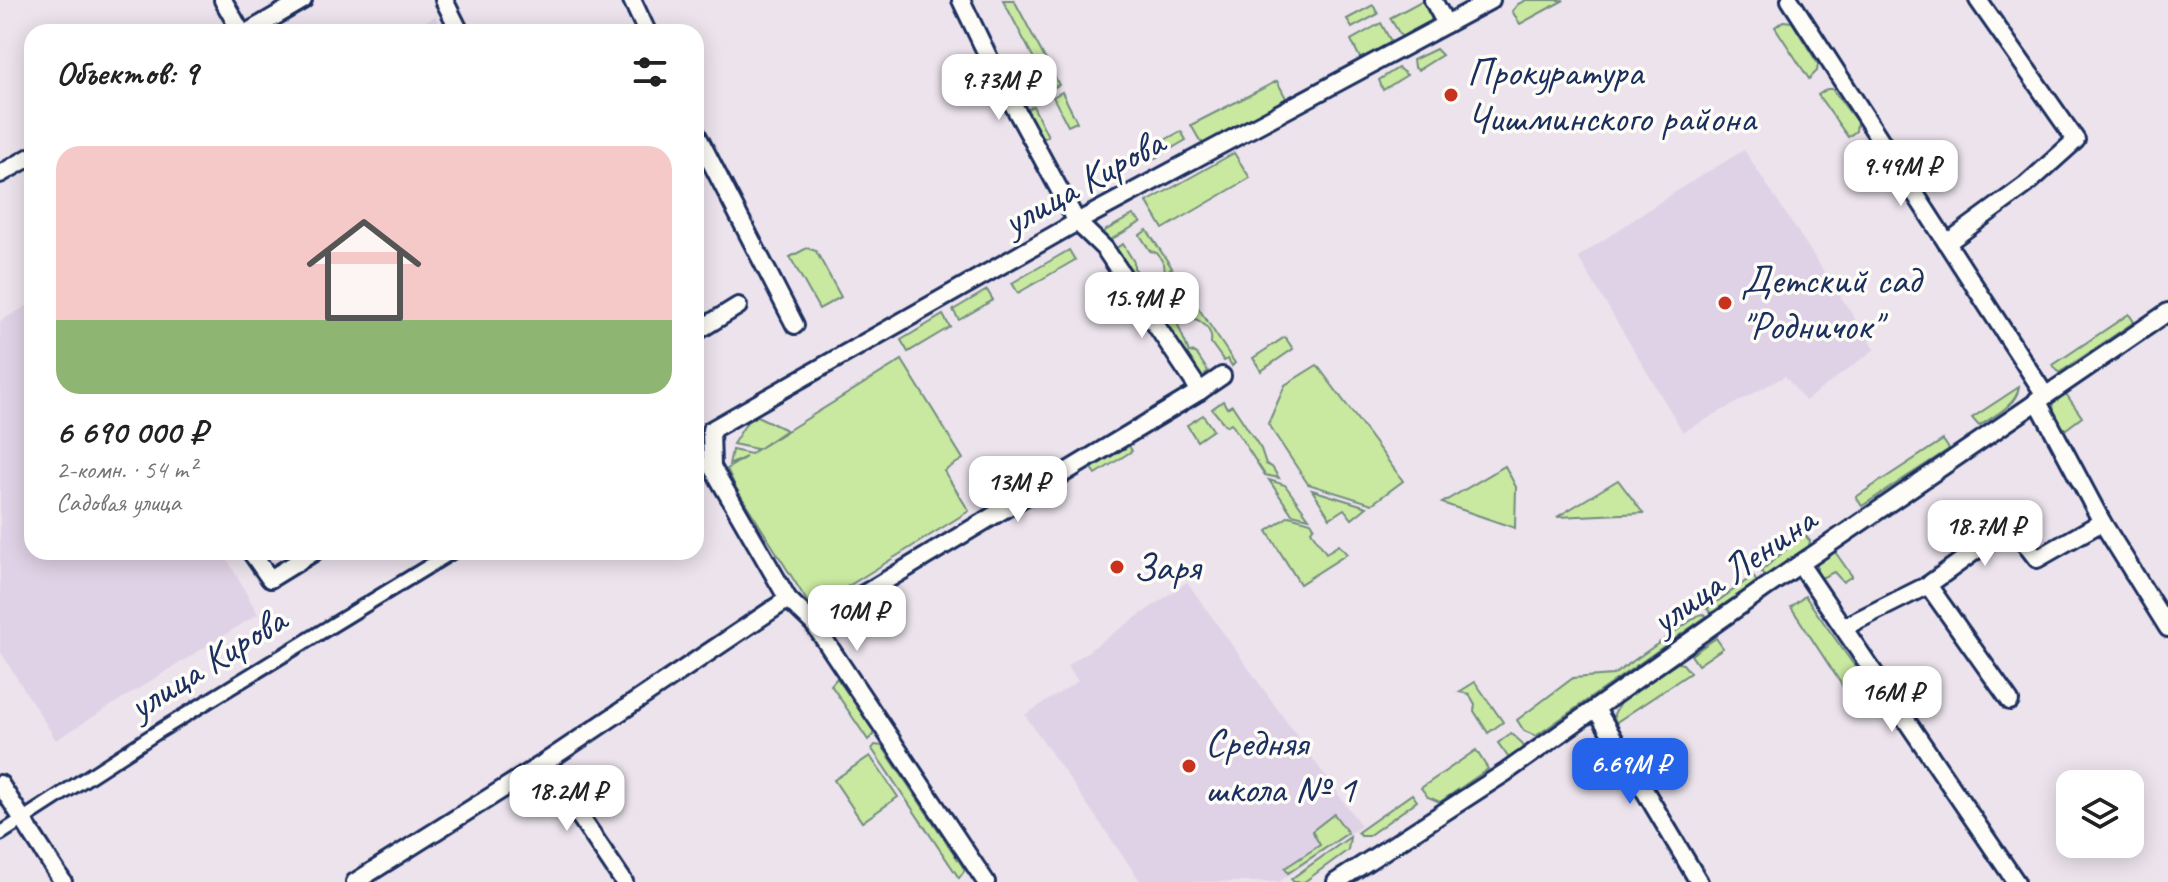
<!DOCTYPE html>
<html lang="ru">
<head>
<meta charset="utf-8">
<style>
	:root { --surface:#fff; --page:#f2f2f2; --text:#222; --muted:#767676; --line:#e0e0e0; --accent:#2563eb }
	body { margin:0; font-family:Caveat,sans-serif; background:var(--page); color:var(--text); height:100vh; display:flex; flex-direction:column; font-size:30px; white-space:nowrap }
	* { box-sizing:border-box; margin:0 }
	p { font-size:26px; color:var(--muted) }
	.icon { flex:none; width:44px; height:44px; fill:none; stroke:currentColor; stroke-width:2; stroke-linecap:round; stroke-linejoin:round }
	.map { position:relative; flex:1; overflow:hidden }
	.sheet { position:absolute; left:24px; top:24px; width:680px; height:536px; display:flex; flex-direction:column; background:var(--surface); border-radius:24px; box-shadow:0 4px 20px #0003 }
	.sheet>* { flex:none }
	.fabs { position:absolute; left:2056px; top:770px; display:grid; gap:16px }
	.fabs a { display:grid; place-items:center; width:88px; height:88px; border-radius:16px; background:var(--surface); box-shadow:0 4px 20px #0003; font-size:40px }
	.price { position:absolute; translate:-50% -68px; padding:0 18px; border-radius:16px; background:#fff; color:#222; font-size:26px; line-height:52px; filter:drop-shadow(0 2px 4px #0008) }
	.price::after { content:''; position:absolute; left:50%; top:48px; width:24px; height:18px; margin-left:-12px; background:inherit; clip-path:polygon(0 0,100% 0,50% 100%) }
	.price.on { background:var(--accent); color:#fff }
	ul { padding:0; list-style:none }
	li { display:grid; align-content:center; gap:16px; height:424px; padding:0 32px }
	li+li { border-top:2px solid var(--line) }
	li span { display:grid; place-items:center; height:248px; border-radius:24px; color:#555 }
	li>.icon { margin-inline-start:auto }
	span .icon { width:144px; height:144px; fill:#fffc; stroke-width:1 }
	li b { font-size:34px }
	h2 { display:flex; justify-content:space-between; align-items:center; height:96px; padding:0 32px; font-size:34px }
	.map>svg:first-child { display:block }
	.built { fill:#e0d2e6 }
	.green { fill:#c9e8a0; stroke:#728c7f; stroke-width:2 }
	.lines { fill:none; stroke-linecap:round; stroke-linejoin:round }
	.pedestrian-casing { stroke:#1b2f5e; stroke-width:18 }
	.minor-casing { stroke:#1b2f5e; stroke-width:22 }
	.pedestrian { stroke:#fdfcf7; stroke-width:12 }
	.minor { stroke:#fdfcf7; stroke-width:16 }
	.poi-dot { fill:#c8321e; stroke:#fdfcf7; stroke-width:3 }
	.labels { text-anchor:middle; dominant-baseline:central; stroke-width:7; stroke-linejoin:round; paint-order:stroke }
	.poi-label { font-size:40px; fill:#1b2f5e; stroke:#fdfcf7; text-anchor:start }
	.street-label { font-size:40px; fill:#1b2f5e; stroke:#fdfcf7 }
</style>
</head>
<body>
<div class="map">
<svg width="2168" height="882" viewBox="0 0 2168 882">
	<rect width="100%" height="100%" fill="#ece3ed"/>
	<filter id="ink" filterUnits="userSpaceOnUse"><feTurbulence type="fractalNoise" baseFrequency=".0125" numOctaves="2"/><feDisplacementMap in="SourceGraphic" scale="16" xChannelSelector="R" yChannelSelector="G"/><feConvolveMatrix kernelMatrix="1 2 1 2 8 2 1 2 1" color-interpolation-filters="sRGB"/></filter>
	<g filter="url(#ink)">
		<!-- built -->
		<g class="built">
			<path d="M435 16 444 32H407Z"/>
			<path d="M1744 150 1875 349 1805 401 1785 376 1683 432 1578 257 1684 186Z"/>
			<path d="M32 303V552H223L258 614 56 740 0 651V321Z"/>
			<path d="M1187 582 1361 826 1279 882H1141L1025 715 1078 681 1067 666Z"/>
		</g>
		<!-- green -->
		<g class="green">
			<path d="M1003 0H1014L1059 85 1050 89Z"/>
			<path d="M1423 0 1432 16 1430 26 1404 41 1390 18Z"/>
			<path d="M1526 0H1564L1520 24 1512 11 1518 4Z"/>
			<path d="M1373 5 1378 14 1352 28 1347 19Z"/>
			<path d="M1783 21 1792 22 1818 64 1817 71 1809 79 1775 27Z"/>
			<path d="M1381 23 1394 47 1364 61 1360 58 1351 40Z"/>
			<path d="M1436 49 1442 55 1418 70 1414 67 1413 60Z"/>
			<path d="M1398 68 1407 75 1383 90 1379 80Z"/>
			<path d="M1277 81 1286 98 1284 105 1208 146 1200 141 1191 125Z"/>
			<path d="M1827 89H1832L1857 122 1856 131 1848 137 1818 95Z"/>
			<path d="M1062 92 1077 122 1068 126 1053 97Z"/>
			<path d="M1033 106 1048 136 1039 141 1024 111Z"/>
			<path d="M1181 131 1186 140 1150 161 1145 151Z"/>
			<path d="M1234 153 1250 178 1163 229 1147 202Z"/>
			<path d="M1133 215 1141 222 1105 243 1102 237 1103 232Z"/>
			<path d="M1147 230 1172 268 1165 272 1164 264 1157 253 1150 251 1140 235Z"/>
			<path d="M1123 244 1134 262V268L1149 283 1142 287 1121 256 1116 258 1108 252Z"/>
			<path d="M807 248 816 251 841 297 819 309 790 257Z"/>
			<path d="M1069 250 1075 260 1018 293 1012 283Z"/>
			<path d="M1173 270 1235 363 1232 366 1228 359 1224 361 1211 343C1213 332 1205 323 1195 319L1167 275Z"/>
			<path d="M1150 286 1178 325 1189 352 1196 353 1208 371 1205 374 1208 380 1197 386 1154 314 1158 310 1144 290Z"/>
			<path d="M987 290 993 300 959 320 953 310Z"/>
			<path d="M2129 314 2134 322 2059 373 2053 365Z"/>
			<path d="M943 315 950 327 908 352 901 340Z"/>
			<path d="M1285 337 1293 349 1261 371 1253 358Z"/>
			<path d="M902 360 963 459 944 471 969 511 834 595V605L812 609 736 488 727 469 746 457 729 465 732 450 751 454 757 449 733 444 747 422 757 416 786 430 758 449Z"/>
			<path d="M1317 365 1403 481 1372 504 1308 484 1268 424 1285 385Z"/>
			<path d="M2019 387C2016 406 1994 416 1979 426L1972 418Z"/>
			<path d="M2064 391 2082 417 2066 429 2057 424 2052 402Z"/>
			<path d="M1223 401 1227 408 1232 405 1261 449 1266 464 1272 467 1279 478 1265 475 1231 423 1226 426 1212 409Z"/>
			<path d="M1203 415 1213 430 1197 441 1187 425Z"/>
			<path d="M1943 440 1949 449 1862 506 1856 497Z"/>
			<path d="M1128 444 1132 451 1096 474 1092 468Z"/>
			<path d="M1505 466 1516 487 1515 528 1442 503Z"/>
			<path d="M1269 480 1285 485 1309 518 1292 514Z"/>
			<path d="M1618 480 1643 513 1557 517Z"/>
			<path d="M1312 490 1367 507 1352 519 1344 509 1330 518Z"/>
			<path d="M1289 516 1311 522 1314 527 1311 531 1326 553 1339 545 1347 554 1300 584 1267 531Z"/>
			<path d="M1804 534 1810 541 1809 546 1765 576 1761 571Z"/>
			<path d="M1833 549 1852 576 1843 582 1834 572 1821 578 1817 574V561Z"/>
			<path d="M1753 576 1757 582 1711 613 1707 609Z"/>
			<path d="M1805 596 1873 692 1855 705 1791 607Z"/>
			<path d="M1703 614 1707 616 1536 736 1524 731 1517 720 1573 678 1613 675 1699 615Z"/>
			<path d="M1716 638 1723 648 1698 665 1691 655Z"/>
			<path d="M1678 663 1683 664 1690 673 1615 723 1614 714 1621 701Z"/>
			<path d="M837 678 873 730V735L868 740 831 685Z"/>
			<path d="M1475 682 1503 722 1488 733 1474 711 1475 704 1469 694 1459 692Z"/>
			<path d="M1511 733 1521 742 1524 752 1511 761 1498 743Z"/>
			<path d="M875 745 882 746 965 870 959 878 872 749Z"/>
			<path d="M1476 750 1488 769 1440 802 1428 797 1421 788Z"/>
			<path d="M870 756 898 797 862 822 834 780Z"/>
			<path d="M1412 794 1417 801 1368 836H1361L1358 832Z"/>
			<path d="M1334 814 1348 833 1288 873 1285 868 1320 845 1312 831Z"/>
			<path d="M1350 837 1348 850 1304 882H1294L1291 879Z"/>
		</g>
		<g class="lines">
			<!-- pedestrian casing -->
			<g class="pedestrian-casing">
				<path id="pedestrian" d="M0 834 156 733 452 552"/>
			</g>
			<!-- minor casing -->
			<g class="minor-casing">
				<g id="minor">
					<path d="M223 0 241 32"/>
					<path d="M444 0 460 32"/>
					<path d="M632 0 647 32"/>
					<path d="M961 0 998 77 1077 222 1105 249 1200 391 1222 376"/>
					<path d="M1433 0 1446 24"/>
					<path d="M1790 0 2045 395"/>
					<path d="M248 32 303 0"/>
					<path d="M696 133 795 325"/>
					<path d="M0 174 32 156"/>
					<path d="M1947 243 2026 185 2076 140 1978 0"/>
					<path d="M696 332 738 306"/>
					<path d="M2037 400 2102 522 2168 628"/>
					<path d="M251 552 270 579 314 552"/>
					<path d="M1800 564 2016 882"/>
					<path d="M1928 585 2010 701"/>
					<path d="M814 624 1200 391"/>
					<path d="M1844 627 1928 585 2011 525 2037 559 2102 522"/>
					<path d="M1596 709 1699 882"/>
					<path d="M544 763 624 882"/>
					<path d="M0 784 63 882"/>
					<path d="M355 882 544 763 788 599"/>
					<path d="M986 882 814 624 788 599 712 467 711 430 1077 222 1491 0"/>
					<path d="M1336 882 1506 772 1765 588 2168 312"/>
				</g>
			</g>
			<!-- pedestrian -->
			<use href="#pedestrian" class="pedestrian"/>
			<!-- minor -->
			<use href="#minor" class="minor"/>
		</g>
	</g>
	<!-- markers -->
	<g class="poi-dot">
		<circle cx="1451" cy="95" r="8"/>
		<circle cx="1725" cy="303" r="8"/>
		<circle cx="1117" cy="567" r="8"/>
		<circle cx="1189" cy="766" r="8"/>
	</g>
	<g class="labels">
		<!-- poi labels -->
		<g class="poi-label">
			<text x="1467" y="72">Прокуратура<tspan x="1467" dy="46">Чишминского района</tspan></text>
			<text x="1741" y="280">Детский сад<tspan x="1741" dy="46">"Родничок"</tspan></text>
			<text x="1133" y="567">Заря</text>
			<text x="1205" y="743">Средняя<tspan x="1205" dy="46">школа № 1</tspan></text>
		</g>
		<!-- street labels -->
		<g class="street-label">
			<text transform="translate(1083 182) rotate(-29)">улица Кирова</text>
			<text transform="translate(1733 570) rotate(-35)">улица Ленина</text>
			<text transform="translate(207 663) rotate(-32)">улица Кирова</text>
		</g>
	</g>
</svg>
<div class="fabs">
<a><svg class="icon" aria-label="layers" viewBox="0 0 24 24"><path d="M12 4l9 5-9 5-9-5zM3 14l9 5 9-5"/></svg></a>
</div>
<b class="price" style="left:999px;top:122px">9.73M ₽</b>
<b class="price" style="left:1901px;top:208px">9.49M ₽</b>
<b class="price" style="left:1142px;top:340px">15.9M ₽</b>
<b class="price" style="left:1018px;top:524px">13M ₽</b>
<b class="price" style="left:1985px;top:568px">18.7M ₽</b>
<b class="price" style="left:857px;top:653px">10M ₽</b>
<b class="price" style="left:1892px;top:734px">16M ₽</b>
<b class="price on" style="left:1630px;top:806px">6.69M ₽</b>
<b class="price" style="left:567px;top:833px">18.2M ₽</b>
<section class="sheet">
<h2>Объектов: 9<svg class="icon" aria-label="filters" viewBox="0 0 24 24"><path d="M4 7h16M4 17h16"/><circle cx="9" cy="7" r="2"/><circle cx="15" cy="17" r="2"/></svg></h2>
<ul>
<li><span style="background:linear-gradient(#f6c9c9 70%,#8fb573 0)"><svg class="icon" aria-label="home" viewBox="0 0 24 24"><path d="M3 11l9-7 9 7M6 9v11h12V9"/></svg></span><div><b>6 690 000 ₽</b><p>2-комн. · 54 m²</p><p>Садовая улица</p></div></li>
</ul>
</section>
</div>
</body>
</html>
